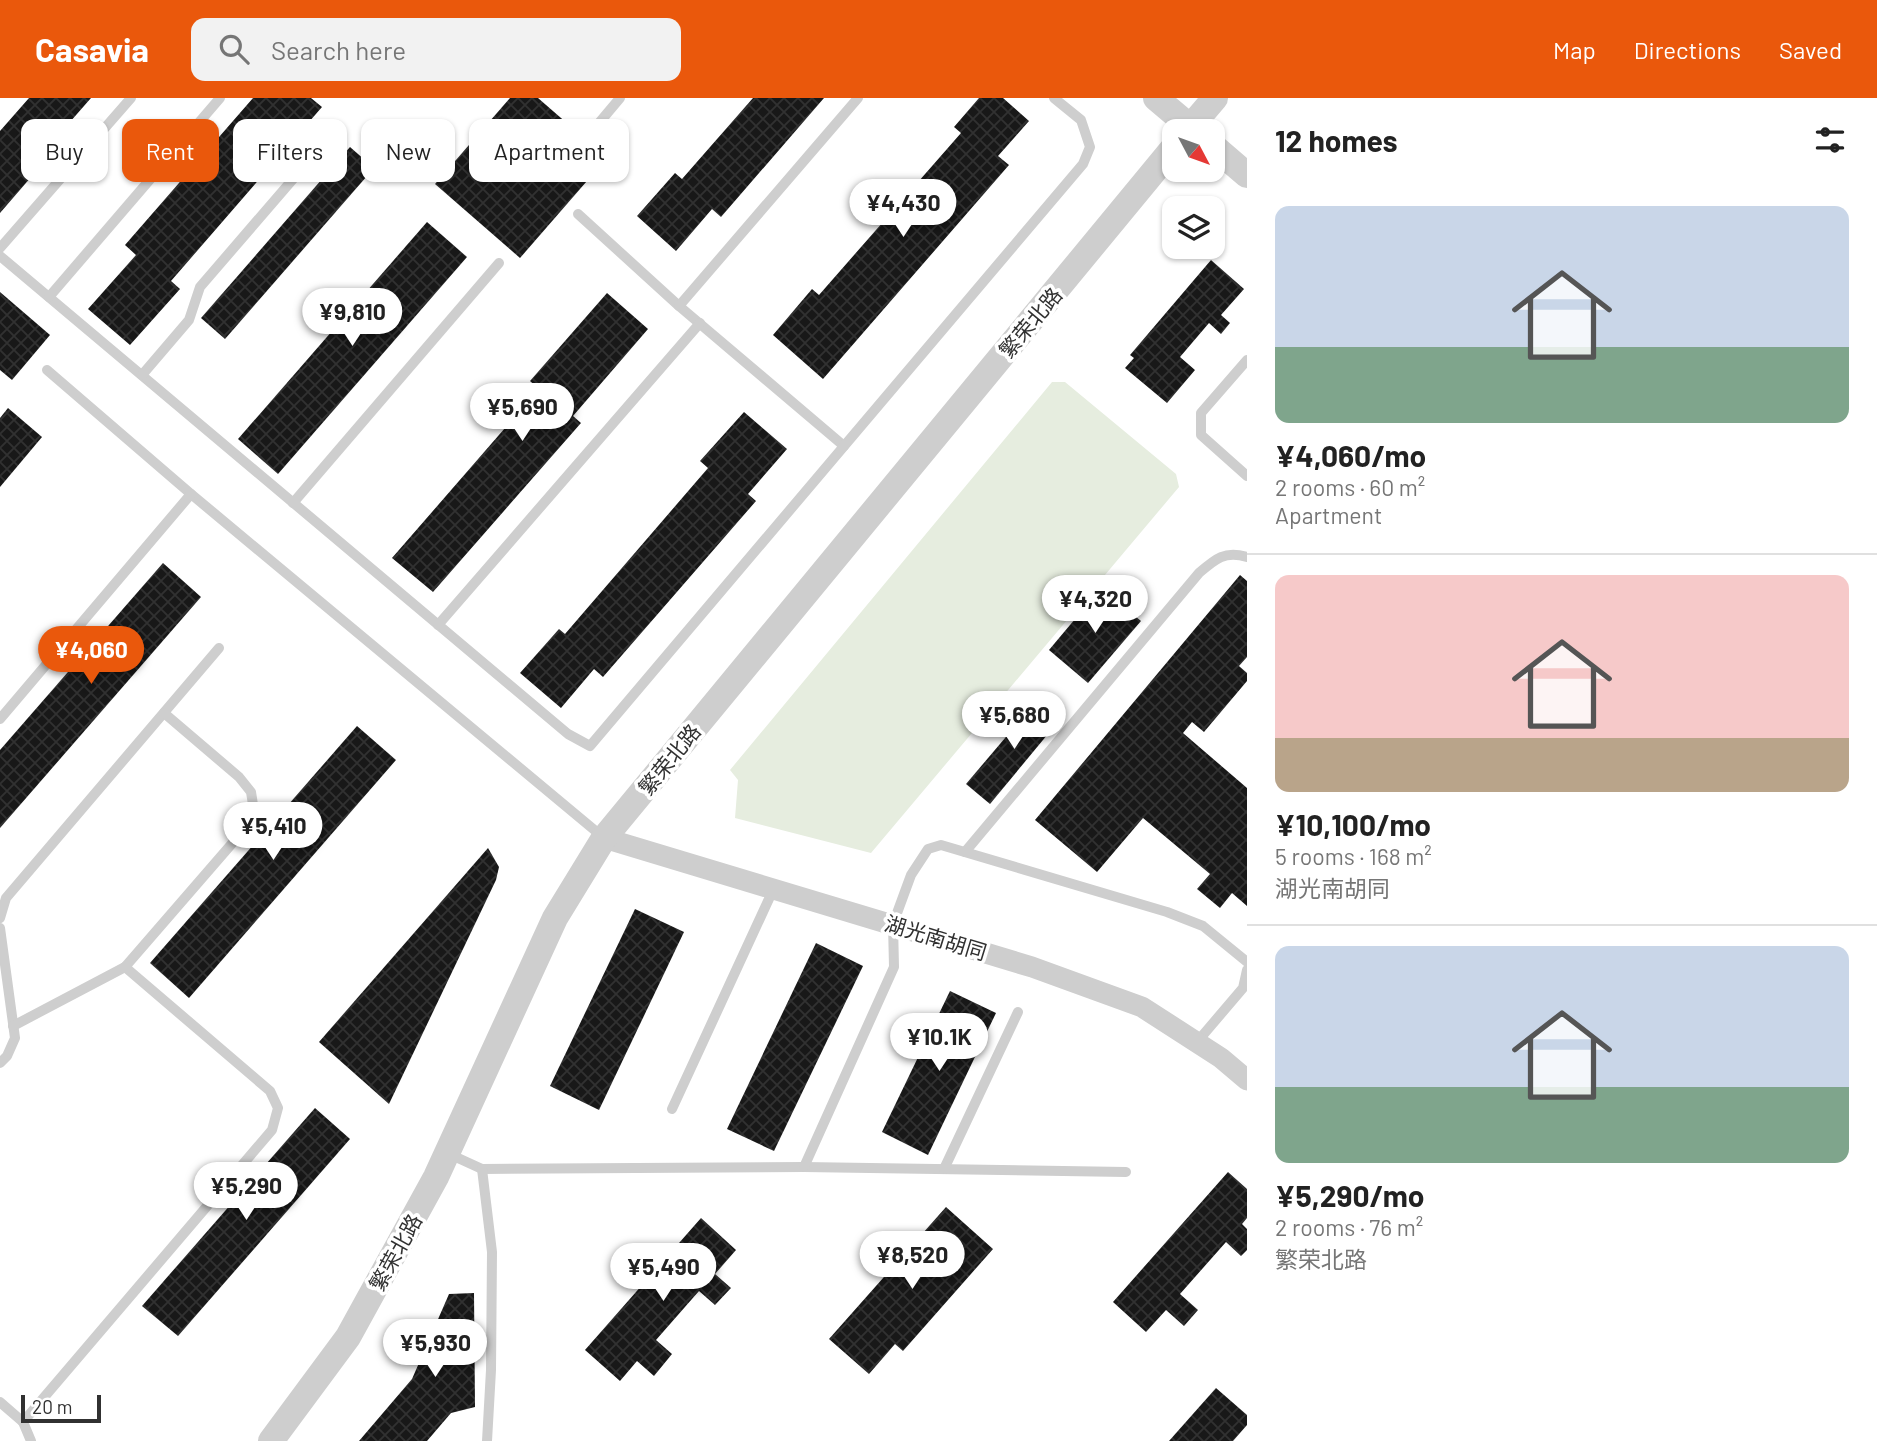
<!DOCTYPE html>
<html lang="en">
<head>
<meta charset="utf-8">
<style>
	:root { --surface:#fff; --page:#f2f2f2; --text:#222; --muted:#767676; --line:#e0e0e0; --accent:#ea580c }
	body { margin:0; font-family:Barlow,"Noto Sans SC",sans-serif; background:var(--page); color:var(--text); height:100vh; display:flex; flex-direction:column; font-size:26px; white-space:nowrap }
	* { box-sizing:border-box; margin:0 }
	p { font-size:23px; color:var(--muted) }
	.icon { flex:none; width:38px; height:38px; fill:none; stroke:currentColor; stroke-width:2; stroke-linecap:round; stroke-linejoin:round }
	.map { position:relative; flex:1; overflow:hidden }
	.details { display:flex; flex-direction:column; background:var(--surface); width:630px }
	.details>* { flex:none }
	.guide { position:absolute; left:21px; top:21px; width:665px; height:63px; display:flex; gap:14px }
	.needle { width:46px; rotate:131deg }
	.tools { position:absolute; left:1162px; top:21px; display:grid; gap:14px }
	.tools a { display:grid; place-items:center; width:63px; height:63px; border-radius:14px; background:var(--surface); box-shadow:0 2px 5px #0004; font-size:35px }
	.scale { position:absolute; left:21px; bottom:18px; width:80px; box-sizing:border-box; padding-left:7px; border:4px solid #313131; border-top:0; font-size:19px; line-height:24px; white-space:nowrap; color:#313131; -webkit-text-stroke:5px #fff; paint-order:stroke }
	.price { position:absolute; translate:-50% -60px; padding:0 16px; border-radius:24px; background:#fff; color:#222; font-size:23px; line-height:46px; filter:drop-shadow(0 2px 4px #0008) }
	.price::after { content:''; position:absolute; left:50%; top:42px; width:21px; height:16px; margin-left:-10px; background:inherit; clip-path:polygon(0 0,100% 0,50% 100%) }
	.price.active { background:var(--accent); color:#fff }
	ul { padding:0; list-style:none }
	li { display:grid; align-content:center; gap:14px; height:371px; padding:0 28px }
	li+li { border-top:2px solid var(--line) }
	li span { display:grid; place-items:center; height:217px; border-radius:14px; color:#555 }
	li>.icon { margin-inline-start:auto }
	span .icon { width:126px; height:126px; fill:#fffc; stroke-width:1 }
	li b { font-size:30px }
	h2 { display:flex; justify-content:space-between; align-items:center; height:84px; padding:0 28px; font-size:30px }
	.tag { padding:0 24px; border-radius:14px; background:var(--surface); box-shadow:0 2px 5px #0004; font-size:24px; line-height:63px }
	.tag.active { background:var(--accent); color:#fff }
	header { display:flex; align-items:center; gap:42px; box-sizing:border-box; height:98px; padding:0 35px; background:var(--accent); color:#fff }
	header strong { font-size:33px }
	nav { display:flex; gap:38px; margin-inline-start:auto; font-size:24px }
	.search { width:490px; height:63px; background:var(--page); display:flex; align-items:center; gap:18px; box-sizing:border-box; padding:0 24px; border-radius:14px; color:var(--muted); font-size:26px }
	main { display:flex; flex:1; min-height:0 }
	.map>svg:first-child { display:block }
	.park { fill:#e6eddf }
	.building { fill:url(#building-cross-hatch) }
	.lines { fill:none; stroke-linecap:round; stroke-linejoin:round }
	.service { stroke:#cecece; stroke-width:10 }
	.minor { stroke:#cecece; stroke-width:21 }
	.tertiary { stroke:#cecece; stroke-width:26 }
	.labels { text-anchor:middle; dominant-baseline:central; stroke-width:7; stroke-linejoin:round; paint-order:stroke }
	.street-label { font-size:21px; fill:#313131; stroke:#fff }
</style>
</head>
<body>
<header>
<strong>Casavia</strong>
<div class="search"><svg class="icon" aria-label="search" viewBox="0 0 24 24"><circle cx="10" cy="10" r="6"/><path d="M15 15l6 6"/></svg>Search here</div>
<nav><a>Map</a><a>Directions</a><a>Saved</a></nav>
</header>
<main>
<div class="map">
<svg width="1247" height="1343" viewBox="0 0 1247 1343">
	<defs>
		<pattern id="building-cross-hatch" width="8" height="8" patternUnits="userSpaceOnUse" patternTransform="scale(1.75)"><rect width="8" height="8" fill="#181818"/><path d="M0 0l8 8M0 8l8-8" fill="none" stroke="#313131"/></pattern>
	</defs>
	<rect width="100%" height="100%" fill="#fff"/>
	<!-- park -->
	<path class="park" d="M1052 284H1065L1176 376 1179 389 871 755 735 720 738 682 730 672Z"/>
	<!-- building -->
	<g class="building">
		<path d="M29 0H91L27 73 32 78 0 115V33Z"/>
		<path d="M253 0H311L322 9 171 183 180 191 130 247 88 211 136 157 125 147Z"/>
		<path d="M510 0H538L607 60 520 160 435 86Z"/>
		<path d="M753 0H824L721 119 712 111 676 153 637 118 675 75 682 81Z"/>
		<path d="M979 0H1003L1029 23 998 58 1009 67 823 281 773 237 812 191 819 197 961 35 954 29Z"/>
		<path d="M350 49 374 70 225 241 201 220Z"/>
		<path d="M427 124 467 159 278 376 238 341Z"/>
		<path d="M1211 162 1244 191 1221 217 1230 225 1221 236 1209 225 1180 259 1195 272 1167 305 1125 270 1134 260 1130 257Z"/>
		<path d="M0 194 50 237 12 282 0 272Z"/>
		<path d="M607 195 648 231 573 318 581 325 433 494 392 460 539 291 530 283Z"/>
		<path d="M8 310 42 339 0 389V320Z"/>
		<path d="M744 314 787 351 748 396 756 403 603 579 594 571 561 610 520 575 559 531 565 536 708 370 700 363Z"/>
		<path d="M163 465 201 499 0 730V652Z"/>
		<path d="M1240 477 1247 483V559L1239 568 1247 575V583L1204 634 1192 624 1183 635 1247 690V808L1232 795 1220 810 1197 791 1210 776 1143 720 1097 774 1035 722Z"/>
		<path d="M1101 490 1141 523 1088 585 1049 552Z"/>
		<path d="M1039 600 1062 619 990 706 966 686Z"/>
		<path d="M357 628 396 662 189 900 150 865Z"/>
		<path d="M488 750 499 769 496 782 389 1006 319 944Z"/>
		<path d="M635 811 684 834 599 1012 550 988Z"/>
		<path d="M816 845 863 868 774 1053 727 1031Z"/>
		<path d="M950 893 996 915 928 1057 882 1034Z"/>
		<path d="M315 1010 350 1041 178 1238 142 1208Z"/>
		<path d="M1228 1074 1247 1091V1120L1242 1126 1247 1131V1152L1241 1158 1226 1144 1180 1196 1198 1212 1184 1228 1166 1212 1146 1234 1113 1204Z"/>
		<path d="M946 1109 993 1151 903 1253 895 1246 869 1276 829 1241Z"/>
		<path d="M701 1120 736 1152 715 1176 731 1190 715 1207 699 1193 656 1242 672 1256 654 1278 637 1263 620 1283 585 1252Z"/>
		<path d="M474 1195 475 1309 451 1315 427 1343H359L412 1281 449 1196Z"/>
		<path d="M1216 1290 1247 1317V1327L1233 1343H1169Z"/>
	</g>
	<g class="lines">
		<!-- service -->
		<g class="service">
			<path d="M599 25 620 0"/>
			<path d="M578 116 679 208 844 348"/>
			<path d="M0 150 131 0"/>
			<path d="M0 158 568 636 590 648 1083 66 1090 49 1081 22 1054 0"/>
			<path d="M49 199 220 0"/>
			<path d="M679 208 858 0"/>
			<path d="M1247 262 1201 315V337L1247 378"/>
			<path d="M47 272 191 396 604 740"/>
			<path d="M142 277 189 222 200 189 331 37"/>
			<path d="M293 405 499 165"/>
			<path d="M438 527 700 225"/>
			<path d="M0 621 191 396"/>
			<path d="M965 754 1199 475C1215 461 1225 452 1247 459"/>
			<path d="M0 820 6 800 219 550"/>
			<path d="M0 830 15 940 7 958 0 965"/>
			<path d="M13 928 125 869"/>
			<path d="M1197 944 1243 890 1247 872"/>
			<path d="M672 1011 774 790"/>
			<path d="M447 1055 482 1071 804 1069 1126 1074"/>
			<path d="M804 1069 894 869 893 826 911 777 928 751 941 747 1167 814 1203 828 1247 864"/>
			<path d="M482 1071 492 1154 491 1272 487 1343"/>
			<path d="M944 1071 1018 914"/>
			<path d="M0 1304 23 1324 272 1032 278 1010 270 993 125 869 242 734 254 713 251 694 239 679 164 615"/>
			<path d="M23 1324 31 1343"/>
		</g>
		<!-- minor -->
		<path class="minor" d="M604 740 1032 869 1142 909 1221 960 1247 982"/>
		<!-- tertiary -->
		<g class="tertiary">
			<path d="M1156 0 1195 33"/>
			<path d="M1187 33 1215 0"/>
			<path d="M1213 48 1247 77"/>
			<path d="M271 1343 348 1239 436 1079 555 820 604 740 1174 49"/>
		</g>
	</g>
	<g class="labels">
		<!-- street labels -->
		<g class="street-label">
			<text transform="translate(1030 224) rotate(-50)">繁荣北路</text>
			<text transform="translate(669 661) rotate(-51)">繁荣北路</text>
			<text transform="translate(936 839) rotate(17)">湖光南胡同</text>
			<text transform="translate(395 1154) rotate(-61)">繁荣北路</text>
		</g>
	</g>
</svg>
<div class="tools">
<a><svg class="needle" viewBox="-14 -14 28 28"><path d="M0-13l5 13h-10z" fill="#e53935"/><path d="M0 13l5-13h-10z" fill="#767676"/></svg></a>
<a><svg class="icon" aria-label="layers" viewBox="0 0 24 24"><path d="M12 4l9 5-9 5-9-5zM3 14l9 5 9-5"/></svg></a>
</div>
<div class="scale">20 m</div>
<b class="price" style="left:903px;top:141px">¥4,430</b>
<b class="price" style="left:352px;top:250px">¥9,810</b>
<b class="price" style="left:522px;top:345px">¥5,690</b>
<b class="price" style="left:1095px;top:537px">¥4,320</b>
<b class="price active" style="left:91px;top:588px">¥4,060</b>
<b class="price" style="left:1014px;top:653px">¥5,680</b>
<b class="price" style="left:273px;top:764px">¥5,410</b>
<b class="price" style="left:939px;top:975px">¥10.1K</b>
<b class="price" style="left:246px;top:1124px">¥5,290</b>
<b class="price" style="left:912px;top:1193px">¥8,520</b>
<b class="price" style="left:663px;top:1205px">¥5,490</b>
<b class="price" style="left:435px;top:1281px">¥5,930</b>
<div class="guide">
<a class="tag">Buy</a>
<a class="tag active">Rent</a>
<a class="tag">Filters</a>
<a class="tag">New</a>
<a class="tag">Apartment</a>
</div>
</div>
<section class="details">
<h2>12 homes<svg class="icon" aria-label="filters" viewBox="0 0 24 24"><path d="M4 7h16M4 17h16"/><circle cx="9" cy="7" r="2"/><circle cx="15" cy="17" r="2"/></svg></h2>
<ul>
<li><span style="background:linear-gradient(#c9d6e8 65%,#7fa58c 0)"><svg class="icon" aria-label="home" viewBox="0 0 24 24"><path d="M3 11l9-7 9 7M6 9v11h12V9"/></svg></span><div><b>¥4,060/mo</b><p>2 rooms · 60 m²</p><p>Apartment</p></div></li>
<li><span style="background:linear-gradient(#f6c9c9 75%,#b9a48a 0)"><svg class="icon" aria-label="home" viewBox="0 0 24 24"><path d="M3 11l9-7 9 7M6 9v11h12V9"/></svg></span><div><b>¥10,100/mo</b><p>5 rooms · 168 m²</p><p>湖光南胡同</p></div></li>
<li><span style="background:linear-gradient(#c9d6e8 65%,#7fa58c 0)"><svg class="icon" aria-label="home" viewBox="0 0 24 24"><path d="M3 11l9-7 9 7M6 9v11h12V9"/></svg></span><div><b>¥5,290/mo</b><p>2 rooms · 76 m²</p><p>繁荣北路</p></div></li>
</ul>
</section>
</main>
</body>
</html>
